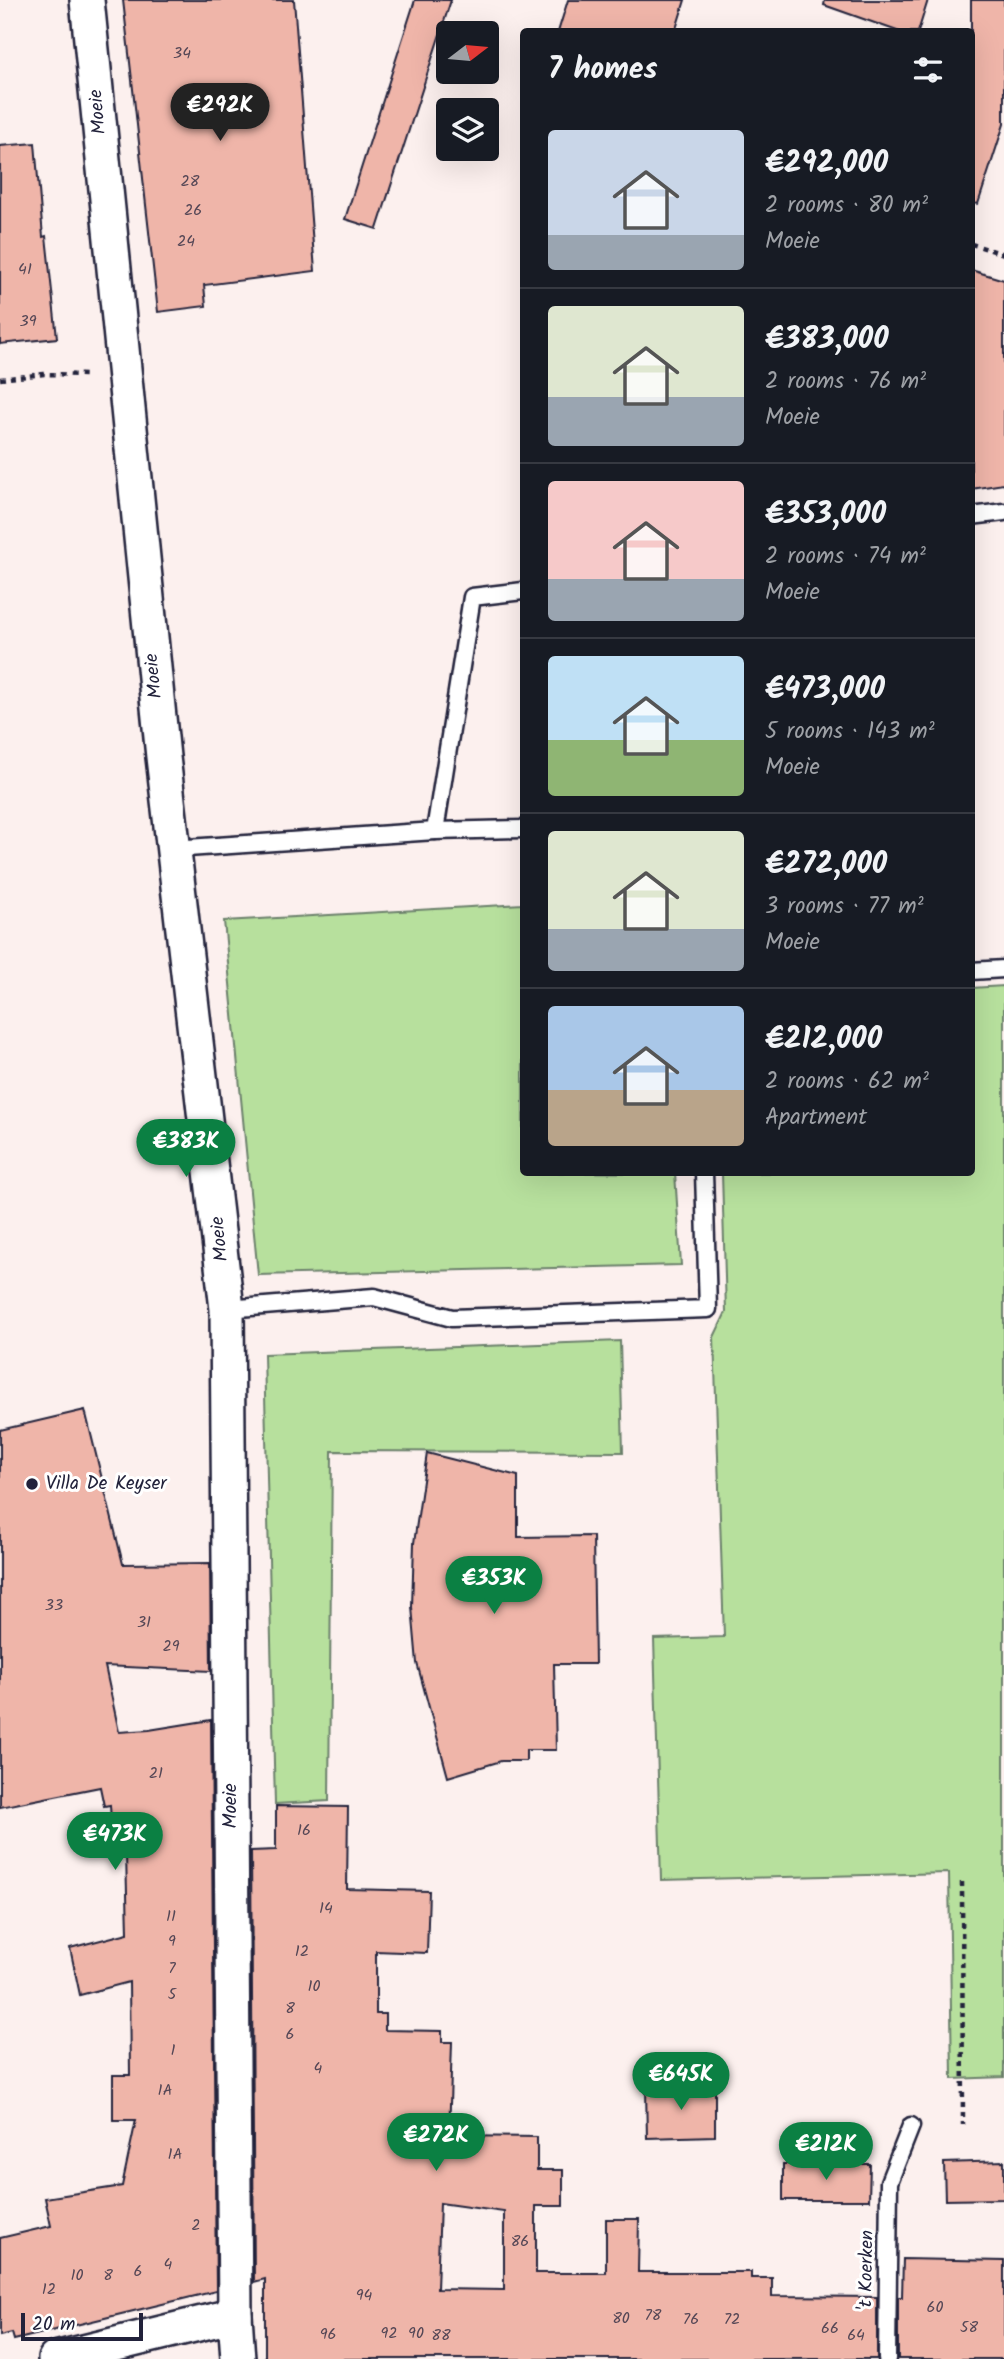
<!DOCTYPE html>
<html lang="en">
<head>
<meta charset="utf-8">
<style>
	:root { --surface:#171b24; --page:#242831; --text:#f1f3f6; --muted:#9ea1a6; --line:#363941; --accent:#0b8043 }
	body { margin:0; font-family:Kalam,sans-serif; background:var(--page); color:var(--text); height:100vh; display:flex; flex-direction:column; font-size:26px; white-space:nowrap }
	* { box-sizing:border-box; margin:0 }
	p { font-size:23px; color:var(--muted) }
	.icon { flex:none; width:38px; height:38px; fill:none; stroke:currentColor; stroke-width:2; stroke-linecap:round; stroke-linejoin:round }
	.map { position:relative; flex:1; overflow:hidden }
	.panel { position:absolute; left:520px; top:28px; width:455px; height:1148px; display:flex; flex-direction:column; background:var(--surface); border-radius:7px; box-shadow:0 7px 28px #0002 }
	.panel>* { flex:none }
	.needle { width:46px; rotate:74deg }
	.tools { position:absolute; left:436px; top:21px; display:grid; gap:14px }
	.tools a { display:grid; place-items:center; width:63px; height:63px; border-radius:7px; background:var(--surface); box-shadow:0 7px 28px #0002; font-size:35px }
	.scale { position:absolute; left:21px; bottom:18px; width:122px; box-sizing:border-box; padding-left:7px; border:4px solid #22223b; border-top:0; font-size:19px; line-height:24px; white-space:nowrap; color:#22223b; -webkit-text-stroke:5px #fff; paint-order:stroke }
	.price { position:absolute; translate:-50% -60px; padding:0 16px; border-radius:24px; background:var(--accent); color:#fff; font-size:23px; line-height:46px; filter:drop-shadow(0 2px 4px #0008) }
	.price::after { content:''; position:absolute; left:50%; top:42px; width:21px; height:16px; margin-left:-10px; background:inherit; clip-path:polygon(0 0,100% 0,50% 100%) }
	.price.on { background:#222; color:#fff }
	ul { padding:0; list-style:none }
	li { display:flex; align-items:center; gap:21px; height:175px; padding:0 28px }
	li+li { border-top:2px solid var(--line) }
	li span { display:grid; place-items:center; flex:none; width:196px; height:140px; border-radius:7px; color:#555 }
	li>.icon { margin-inline-start:auto }
	span .icon { width:84px; height:84px; fill:#fffc; stroke-width:1 }
	li b { font-size:30px }
	h2 { display:flex; justify-content:space-between; align-items:center; height:84px; padding:0 28px; font-size:30px }
	.map>svg:first-child { display:block }
	.green { fill:#b7e09d; stroke:#6c816c; stroke-width:2 }
	.building { fill:#efb5a9; stroke:#22223b; stroke-width:2; fill-rule:evenodd }
	.lines { fill:none; stroke-linecap:round; stroke-linejoin:round }
	.service-casing { stroke:#22223b; stroke-width:21 }
	.minor-casing { stroke:#22223b; stroke-width:38 }
	.path { stroke:#22223b; stroke-width:4.5; stroke-dasharray:5 5; stroke-linecap:butt }
	.service { stroke:#fff; stroke-width:16 }
	.minor { stroke:#fff; stroke-width:33 }
	.poi-dot { fill:#22223b; stroke:#fff; stroke-width:2.5 }
	.labels { text-anchor:middle; dominant-baseline:central; stroke-width:6; stroke-linejoin:round; paint-order:stroke }
	.number-label { font-size:16px; fill:#554756 }
	.street-label { font-size:19px; fill:#22223b; stroke:#fff }
	.poi-label { font-size:19px; fill:#22223b; stroke:#fff; text-anchor:start }
</style>
</head>
<body>
<div class="map">
<svg width="1004" height="2359" viewBox="0 0 1004 2359">
	<rect width="100%" height="100%" fill="#fcf0ee"/>
	<filter id="ink" filterUnits="userSpaceOnUse"><feTurbulence type="fractalNoise" baseFrequency=".0143" numOctaves="2"/><feDisplacementMap in="SourceGraphic" scale="14" xChannelSelector="R" yChannelSelector="G"/><feConvolveMatrix kernelMatrix="1 2 1 2 8 2 1 2 1" color-interpolation-filters="sRGB"/></filter>
	<g filter="url(#ink)">
		<!-- green -->
		<g class="green">
			<path d="M523 904V1172L675 1173 681 1265 258 1275 224 921Z"/>
			<path d="M1004 986V2077L952 2079 949 1873 661 1880 654 1639 724 1637 714 1337 726 1312 722 1173 971 1172V988Z"/>
			<path d="M620 1341 623 1452 332 1451 329 1801 275 1804 264 1354Z"/>
		</g>
		<!-- building -->
		<g class="building">
			<path d="M123 0H294L315 271 204 285 206 306 158 312Z"/>
			<path d="M415 0H451L377 229 345 219Z"/>
			<path d="M568 0H685L675 32H558Z"/>
			<path d="M825 0H928L918 32H900L824 5Z"/>
			<path d="M971 0H1004V124L978 204 971 203Z"/>
			<path d="M35 143 43 237 46 236 57 338 0 344V146Z"/>
			<path d="M971 270 1004 280V484L971 489Z"/>
			<path d="M85 1410 123 1564 210 1563 211 1671 105 1666 119 1732 149 1730 211 1720 216 2291 14 2340 12 2333 0 2336V2238L51 2226 45 2198 122 2186 136 2120H113V2075H130L129 1982 80 1995 70 1948 128 1933 126 1854H113L110 1805 104 1806 100 1787 0 1807V1430Z"/>
			<path d="M427 1453 518 1476V1537L593 1536 595 1664H554L556 1750H526V1761H501L448 1777 417 1663 412 1607 414 1543Z"/>
			<path d="M276 1806 348 1807 347 1889 429 1891 427 1953 376 1951V2014H385V2030L442 2031V2042H452L449 2136 537 2137V2170H563V2206H536V2273H606V2219H639L638 2272H751V2278H772V2296L877 2297V2359H265V2279L254 2282 251 1851 276 1850ZM440 2203 504 2212V2290L437 2289Z"/>
			<path d="M715 2086V2136L647 2138 646 2088Z"/>
			<path d="M1004 2161V2199L945 2200 944 2163Z"/>
			<path d="M783 2164H870L869 2200H783Z"/>
			<path d="M903 2259 1004 2261V2359H898V2297H902Z"/>
		</g>
		<g class="lines">
			<!-- service casing -->
			<g class="service-casing">
				<g id="service">
					<path d="M971 516 1004 512"/>
					<path d="M435 831 523 829"/>
					<path d="M173 849 435 831 472 597 523 591"/>
					<path d="M971 971 1004 969"/>
					<path d="M227 1309 374 1297 452 1318 708 1309 704 1172"/>
					<path d="M887 2359 889 2182 911 2126"/>
				</g>
			</g>
			<!-- minor casing -->
			<g class="minor-casing">
				<g id="minor">
					<path d="M87 0 163 757 227 1309 235 2315 238 2359"/>
					<path d="M55 2359 235 2315"/>
				</g>
			</g>
			<!-- path -->
			<g class="path">
				<path d="M971 244 1004 254"/>
				<path d="M0 379 44 374 88 375"/>
				<path d="M962 1882 963 2125"/>
			</g>
			<!-- service -->
			<use href="#service" class="service"/>
			<!-- minor -->
			<use href="#minor" class="minor"/>
		</g>
	</g>
	<!-- markers -->
	<circle class="poi-dot" cx="32" cy="1484" r="7"/>
	<g class="labels">
		<!-- number labels -->
		<g class="number-label">
			<text x="182" y="53">34</text>
			<text x="190" y="181">28</text>
			<text x="193" y="210">26</text>
			<text x="186" y="241">24</text>
			<text x="25" y="269">41</text>
			<text x="28" y="321">39</text>
			<text x="54" y="1605">33</text>
			<text x="144" y="1622">31</text>
			<text x="171" y="1646">29</text>
			<text x="156" y="1773">21</text>
			<text x="304" y="1830">16</text>
			<text x="326" y="1908">14</text>
			<text x="171" y="1916">11</text>
			<text x="172" y="1941">9</text>
			<text x="302" y="1951">12</text>
			<text x="172" y="1968">7</text>
			<text x="314" y="1986">10</text>
			<text x="172" y="1994">5</text>
			<text x="290" y="2008">8</text>
			<text x="290" y="2034">6</text>
			<text x="173" y="2050">1</text>
			<text x="318" y="2068">4</text>
			<text x="165" y="2090">1A</text>
			<text x="175" y="2154">1A</text>
			<text x="196" y="2225">2</text>
			<text x="520" y="2241">86</text>
			<text x="168" y="2264">4</text>
			<text x="138" y="2271">6</text>
			<text x="77" y="2275">10</text>
			<text x="108" y="2275">8</text>
			<text x="49" y="2289">12</text>
			<text x="364" y="2295">94</text>
			<text x="935" y="2307">60</text>
			<text x="653" y="2315">78</text>
			<text x="621" y="2318">80</text>
			<text x="691" y="2319">76</text>
			<text x="732" y="2319">72</text>
			<text x="969" y="2327">58</text>
			<text x="830" y="2328">66</text>
			<text x="389" y="2333">92</text>
			<text x="416" y="2333">90</text>
			<text x="328" y="2334">96</text>
			<text x="441" y="2335">88</text>
			<text x="856" y="2335">64</text>
		</g>
		<!-- street labels -->
		<g class="street-label">
			<text transform="translate(98 112) rotate(-95)">Moeie</text>
			<text transform="translate(154 676) rotate(-96)">Moeie</text>
			<text transform="translate(220 1239) rotate(-96)">Moeie</text>
			<text transform="translate(231 1806) rotate(-90)">Moeie</text>
			<text transform="translate(867 2270) rotate(-89)">'t Koerken</text>
		</g>
		<!-- poi labels -->
		<g class="poi-label">
			<text x="46" y="1484">Villa De Keyser</text>
		</g>
	</g>
</svg>
<div class="tools">
<a><svg class="needle" viewBox="-14 -14 28 28"><path d="M0-13l5 13h-10z" fill="#e53935"/><path d="M0 13l5-13h-10z" fill="#9ea1a6"/></svg></a>
<a><svg class="icon" aria-label="layers" viewBox="0 0 24 24"><path d="M12 4l9 5-9 5-9-5zM3 14l9 5 9-5"/></svg></a>
</div>
<div class="scale">20 m</div>
<b class="price on" style="left:220px;top:143px">€292K</b>
<b class="price" style="left:186px;top:1179px">€383K</b>
<b class="price" style="left:494px;top:1616px">€353K</b>
<b class="price" style="left:115px;top:1872px">€473K</b>
<b class="price" style="left:681px;top:2112px">€645K</b>
<b class="price" style="left:436px;top:2173px">€272K</b>
<b class="price" style="left:826px;top:2182px">€212K</b>
<section class="panel">
<h2>7 homes<svg class="icon" aria-label="filters" viewBox="0 0 24 24"><path d="M4 7h16M4 17h16"/><circle cx="9" cy="7" r="2"/><circle cx="15" cy="17" r="2"/></svg></h2>
<ul>
<li><span style="background:linear-gradient(#c9d6e8 75%,#9aa5b1 0)"><svg class="icon" aria-label="home" viewBox="0 0 24 24"><path d="M3 11l9-7 9 7M6 9v11h12V9"/></svg></span><div><b>€292,000</b><p>2 rooms · 80 m²</p><p>Moeie</p></div></li>
<li><span style="background:linear-gradient(#dfe7d0 65%,#9aa5b1 0)"><svg class="icon" aria-label="home" viewBox="0 0 24 24"><path d="M3 11l9-7 9 7M6 9v11h12V9"/></svg></span><div><b>€383,000</b><p>2 rooms · 76 m²</p><p>Moeie</p></div></li>
<li><span style="background:linear-gradient(#f6c9c9 70%,#9aa5b1 0)"><svg class="icon" aria-label="home" viewBox="0 0 24 24"><path d="M3 11l9-7 9 7M6 9v11h12V9"/></svg></span><div><b>€353,000</b><p>2 rooms · 74 m²</p><p>Moeie</p></div></li>
<li><span style="background:linear-gradient(#bfe0f5 60%,#8fb573 0)"><svg class="icon" aria-label="home" viewBox="0 0 24 24"><path d="M3 11l9-7 9 7M6 9v11h12V9"/></svg></span><div><b>€473,000</b><p>5 rooms · 143 m²</p><p>Moeie</p></div></li>
<li><span style="background:linear-gradient(#dfe7d0 70%,#9aa5b1 0)"><svg class="icon" aria-label="home" viewBox="0 0 24 24"><path d="M3 11l9-7 9 7M6 9v11h12V9"/></svg></span><div><b>€272,000</b><p>3 rooms · 77 m²</p><p>Moeie</p></div></li>
<li><span style="background:linear-gradient(#a9c7e8 60%,#b9a48a 0)"><svg class="icon" aria-label="home" viewBox="0 0 24 24"><path d="M3 11l9-7 9 7M6 9v11h12V9"/></svg></span><div><b>€212,000</b><p>2 rooms · 62 m²</p><p>Apartment</p></div></li>
</ul>
</section>
</div>
</body>
</html>
